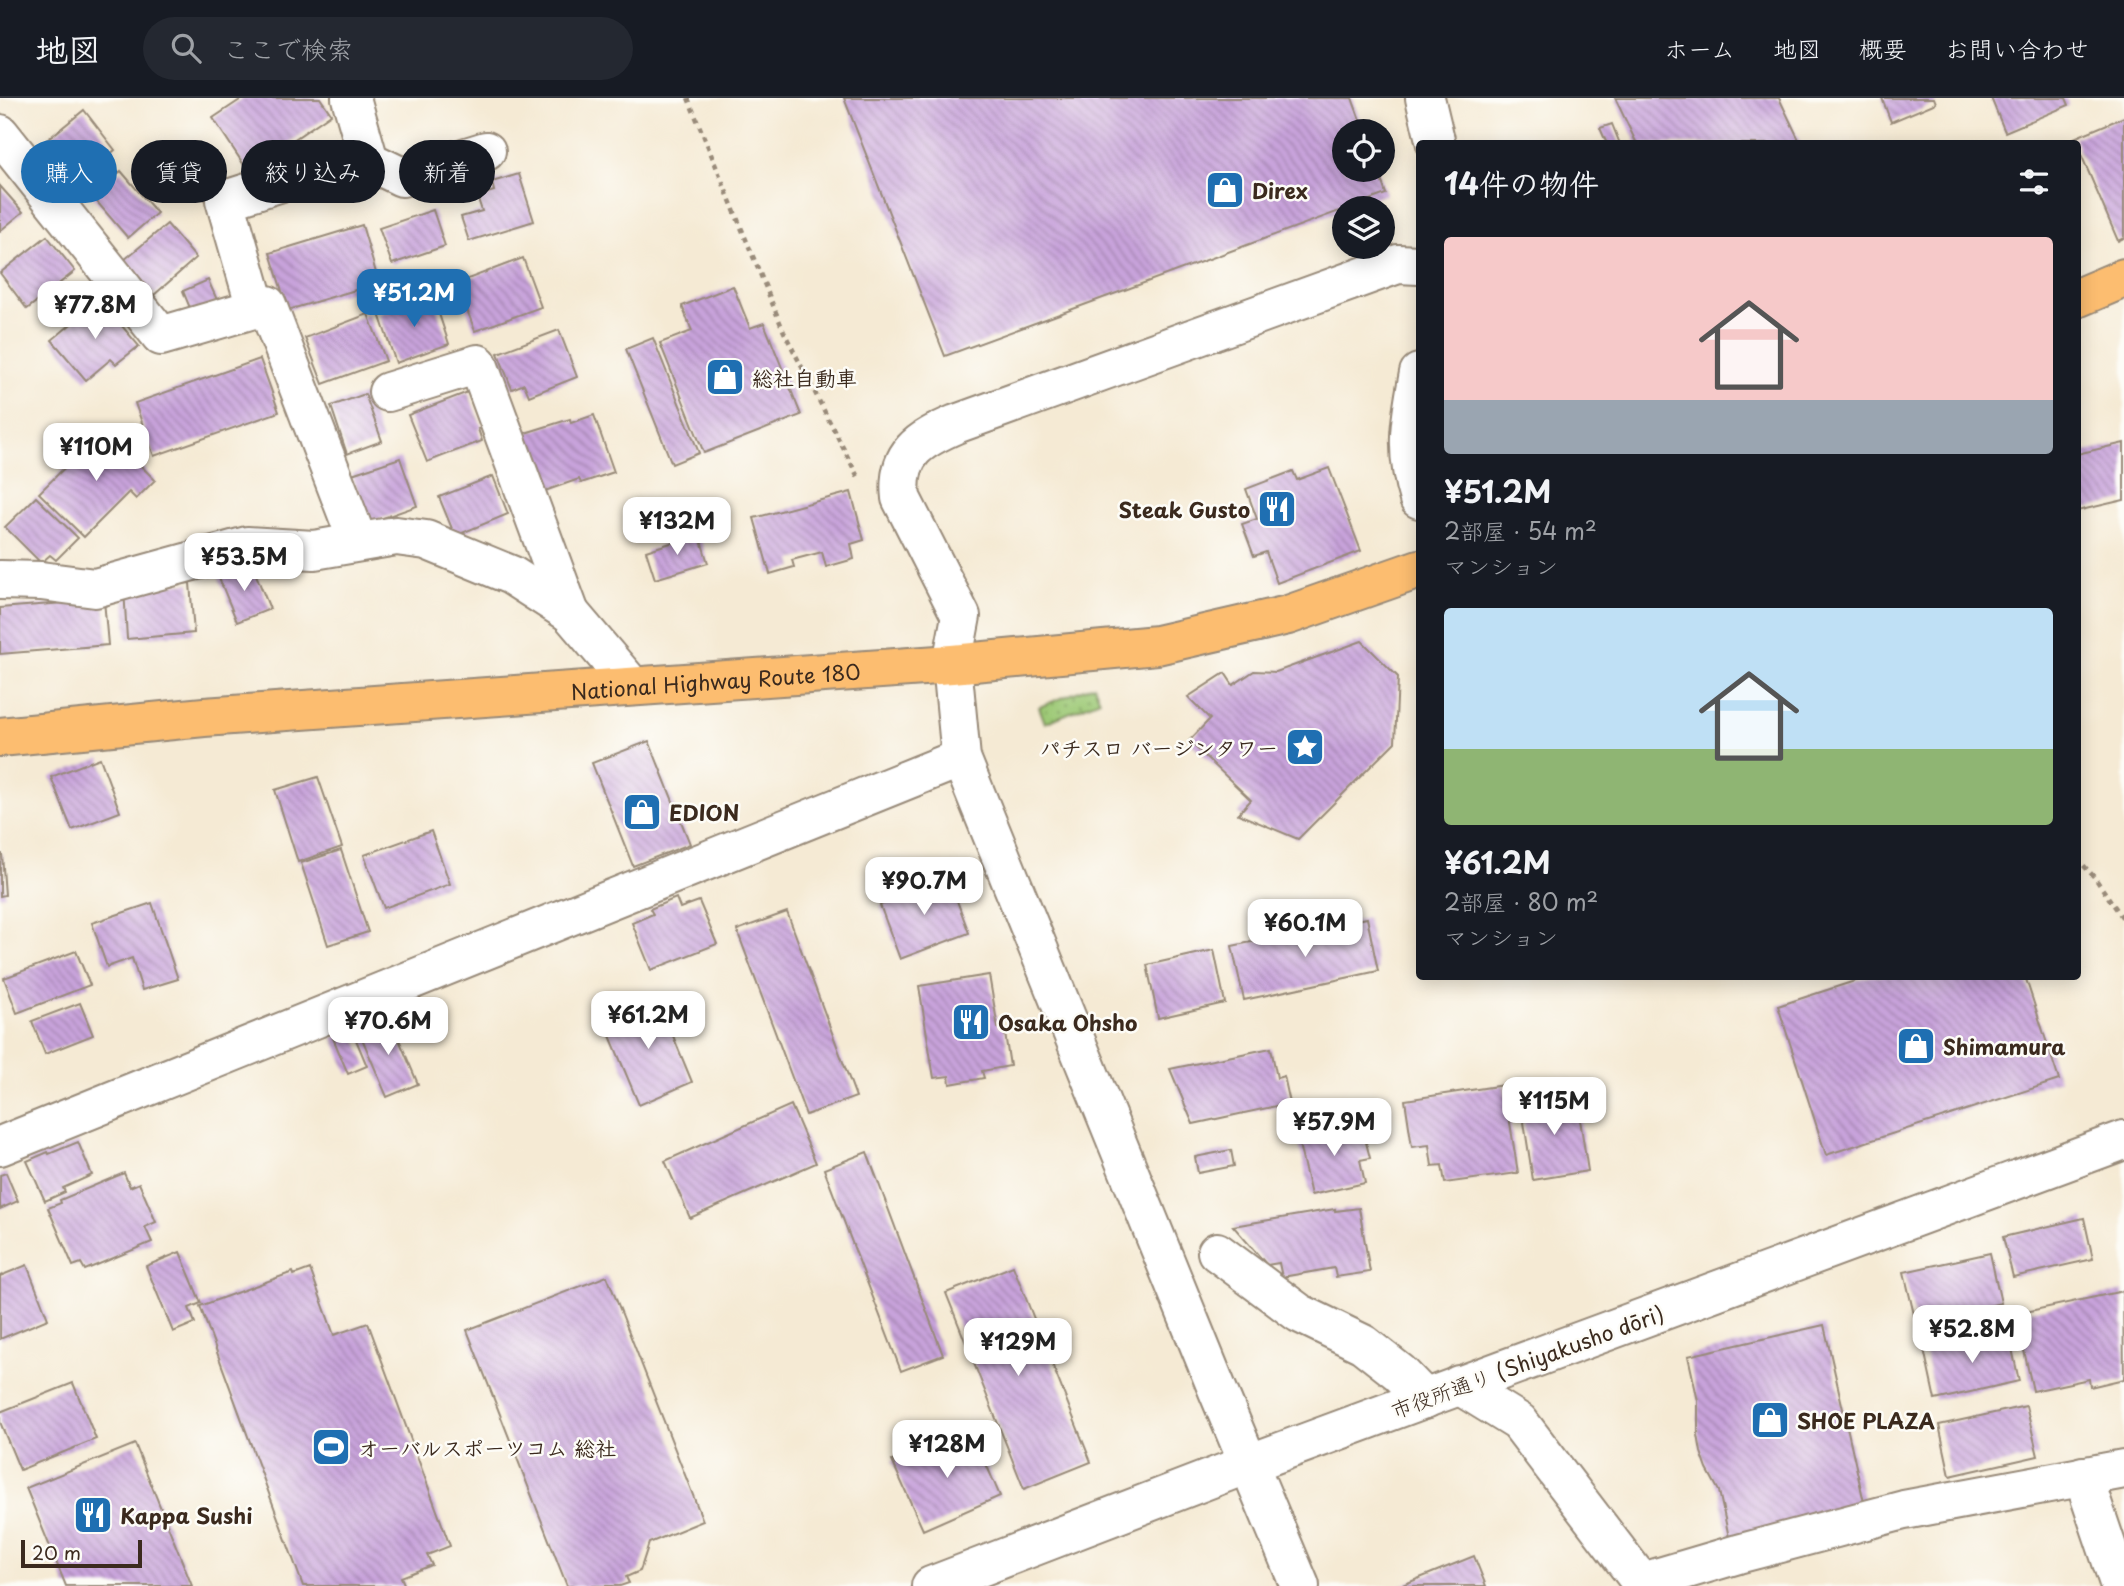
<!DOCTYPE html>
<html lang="ja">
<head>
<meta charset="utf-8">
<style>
	:root { --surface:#171b24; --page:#242831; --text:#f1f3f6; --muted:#9ea1a6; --line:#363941; --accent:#1f6fb2 }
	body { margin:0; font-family:"Playpen Sans","Klee One",sans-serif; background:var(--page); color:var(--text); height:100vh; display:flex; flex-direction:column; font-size:26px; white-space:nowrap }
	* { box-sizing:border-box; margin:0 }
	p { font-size:23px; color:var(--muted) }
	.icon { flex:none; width:38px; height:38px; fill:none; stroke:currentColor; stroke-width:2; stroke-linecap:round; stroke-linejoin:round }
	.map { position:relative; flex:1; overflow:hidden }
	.drawer { position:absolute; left:1416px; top:42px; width:665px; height:840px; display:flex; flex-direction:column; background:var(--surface); border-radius:7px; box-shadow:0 4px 18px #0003 }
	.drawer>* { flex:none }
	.guide { position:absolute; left:21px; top:42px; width:665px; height:63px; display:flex; gap:14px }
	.controls { position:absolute; left:1332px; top:21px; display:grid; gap:14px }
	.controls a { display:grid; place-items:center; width:63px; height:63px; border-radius:50%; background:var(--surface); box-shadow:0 4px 18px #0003; font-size:35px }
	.scale { position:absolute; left:21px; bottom:18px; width:121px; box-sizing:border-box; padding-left:7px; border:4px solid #3b2a1e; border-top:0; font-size:19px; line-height:24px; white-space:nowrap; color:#3b2a1e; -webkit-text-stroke:5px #fdfcf7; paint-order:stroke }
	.price { position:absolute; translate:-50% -60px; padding:0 16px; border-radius:14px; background:#fff; color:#222; font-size:23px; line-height:46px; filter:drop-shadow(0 2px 4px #0008) }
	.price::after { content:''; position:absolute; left:50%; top:42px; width:21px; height:16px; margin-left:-10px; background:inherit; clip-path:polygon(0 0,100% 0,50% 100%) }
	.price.on { background:var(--accent); color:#fff }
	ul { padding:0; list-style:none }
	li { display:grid; align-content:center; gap:14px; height:371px; padding:0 28px }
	li span { display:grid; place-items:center; height:217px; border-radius:7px; color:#555 }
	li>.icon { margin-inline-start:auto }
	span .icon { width:126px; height:126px; fill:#fffc; stroke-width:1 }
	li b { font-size:30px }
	h2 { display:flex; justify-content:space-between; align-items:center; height:84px; padding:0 28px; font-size:30px }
	.tag { padding:0 24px; border-radius:32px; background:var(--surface); box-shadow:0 4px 18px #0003; font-size:24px; line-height:63px }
	.tag.on { background:var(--accent); color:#fff }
	header { display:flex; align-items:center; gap:42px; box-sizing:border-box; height:98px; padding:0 35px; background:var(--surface); border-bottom:2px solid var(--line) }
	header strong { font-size:33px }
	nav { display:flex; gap:38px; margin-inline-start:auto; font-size:24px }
	.search { width:490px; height:63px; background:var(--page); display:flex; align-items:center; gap:18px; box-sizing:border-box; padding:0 24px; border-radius:38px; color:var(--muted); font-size:26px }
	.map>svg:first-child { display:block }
	.grass { fill:url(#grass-dots); stroke:#6c7a4a; stroke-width:2 }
	.building { fill:url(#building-back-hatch) }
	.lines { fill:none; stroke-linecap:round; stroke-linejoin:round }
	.minor-casing { stroke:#988a79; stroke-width:42 }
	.highway-casing { stroke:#988a79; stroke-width:42 }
	.path { stroke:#988a79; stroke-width:4.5; stroke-dasharray:5 5; stroke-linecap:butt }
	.minor { stroke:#fff; stroke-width:38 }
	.highway { stroke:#fcbd6f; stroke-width:38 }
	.labels { text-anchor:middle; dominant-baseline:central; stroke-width:5; stroke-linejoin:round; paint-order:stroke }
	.poi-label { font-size:21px; font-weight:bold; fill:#3b2a1e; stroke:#fdfcf7; text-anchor:start }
	.street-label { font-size:21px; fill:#3b2a1e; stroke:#fdfcf7 }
</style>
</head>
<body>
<header>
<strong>地図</strong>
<div class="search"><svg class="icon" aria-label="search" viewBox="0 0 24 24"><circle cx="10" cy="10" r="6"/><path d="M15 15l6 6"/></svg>ここで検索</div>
<nav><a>ホーム</a><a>地図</a><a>概要</a><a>お問い合わせ</a></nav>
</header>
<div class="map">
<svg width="2124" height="1488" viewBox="0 0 2124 1488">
	<defs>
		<pattern id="grass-dots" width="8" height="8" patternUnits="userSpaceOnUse" patternTransform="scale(1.75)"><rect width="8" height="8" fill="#9dc976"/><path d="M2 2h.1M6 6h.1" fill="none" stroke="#81a360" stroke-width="1.8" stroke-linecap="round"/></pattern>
		<pattern id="building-back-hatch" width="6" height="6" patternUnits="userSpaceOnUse" patternTransform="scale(1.75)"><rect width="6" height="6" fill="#c8a3db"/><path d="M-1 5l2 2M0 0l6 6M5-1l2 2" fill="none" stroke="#a485b1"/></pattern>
	</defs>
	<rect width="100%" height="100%" fill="#fdfcf7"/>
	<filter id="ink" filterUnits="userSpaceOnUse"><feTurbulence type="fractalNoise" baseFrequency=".0143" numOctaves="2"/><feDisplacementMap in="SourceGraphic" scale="14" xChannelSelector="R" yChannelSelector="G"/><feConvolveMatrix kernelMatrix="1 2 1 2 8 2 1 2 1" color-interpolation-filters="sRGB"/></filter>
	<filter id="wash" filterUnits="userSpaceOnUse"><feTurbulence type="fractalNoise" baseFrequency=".00686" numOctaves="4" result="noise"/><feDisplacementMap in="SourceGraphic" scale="28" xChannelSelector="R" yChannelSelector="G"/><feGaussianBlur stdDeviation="1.57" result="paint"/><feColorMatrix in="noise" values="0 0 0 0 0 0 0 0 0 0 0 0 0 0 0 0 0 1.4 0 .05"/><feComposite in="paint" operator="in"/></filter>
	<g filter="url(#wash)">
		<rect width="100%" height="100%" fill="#f5ead4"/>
		<!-- grass -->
		<path class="grass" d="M1094 587 1100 602 1045 625 1039 609Z"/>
		<g id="blocks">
			<!-- building -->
			<g class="building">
				<path d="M243 0H320L331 16 248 73 213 20Z"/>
				<path d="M844 0H1352L1364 33H1344V72H1378L1386 96 945 258Z"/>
				<path d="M1615 0H1779L1801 46H1637Z"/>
				<path d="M1882 0H1934L1936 5 1891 24Z"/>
				<path d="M1991 0H2066L2069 7 2005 34Z"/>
				<path d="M84 12 115 52 94 69 88 62 61 83 36 51Z"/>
				<path d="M2124 19V140L2118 143 2074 40Z"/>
				<path d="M1612 26 1620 46H1607L1600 30Z"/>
				<path d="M121 73 157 115 128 140 92 98Z"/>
				<path d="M519 76 534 123 469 143 461 119 482 113 477 98 494 93 492 84Z"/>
				<path d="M0 88 23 114 0 133Z"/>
				<path d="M433 112 445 148 392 166 379 130Z"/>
				<path d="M167 126 196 160 154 197 124 162Z"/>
				<path d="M362 127 379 185 288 212 270 155Z"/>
				<path d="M47 138 75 173 27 211 0 175Z"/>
				<path d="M523 160 541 209 475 233 457 185Z"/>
				<path d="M208 182 218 204 192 215 183 193Z"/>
				<path d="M733 188 750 230 764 225 801 317 704 355 660 245 692 233 682 208Z"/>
				<path d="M433 198 449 246 396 265 379 216Z"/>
				<path d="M100 202 139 248 116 266 111 261 86 282 52 242Z"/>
				<path d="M368 216 386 263 323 286 305 240Z"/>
				<path d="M559 232 577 279 529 298 524 286 512 291 498 255Z"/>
				<path d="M653 240 699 355 672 366 626 251Z"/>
				<path d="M260 261 279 314 154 358 135 305Z"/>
				<path d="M468 294 482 330 478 331 482 343 427 364 408 317Z"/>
				<path d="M365 296 382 343 347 356 331 308Z"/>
				<path d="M594 317 614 374 581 385 579 381 542 394 522 336 570 321 571 325Z"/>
				<path d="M104 331 155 382 136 401 129 394 84 439 39 395Z"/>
				<path d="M2124 345V402L2077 413V356Z"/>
				<path d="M400 360 417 408 369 425 352 376Z"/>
				<path d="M1329 370 1361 453 1277 485 1266 454 1254 458 1242 426 1257 421 1246 391 1293 373 1297 382Z"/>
				<path d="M493 378 508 416 455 438 439 399Z"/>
				<path d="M851 394 864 442 851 446 854 461 826 469 822 454 792 462 794 469 770 476 754 420Z"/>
				<path d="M36 399 78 440 56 462 50 457 41 465 5 429Z"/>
				<path d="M699 436 708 465 655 481 646 453Z"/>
				<path d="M252 467 270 511 237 524 219 480Z"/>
				<path d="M190 485 194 535 127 541 124 490Z"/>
				<path d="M104 502 108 547 0 556V510Z"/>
				<path d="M1362 543 1398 579 1395 644 1298 741 1238 716 1251 702 1189 643 1210 621 1188 599 1225 575 1233 587 1254 573 1276 574Z"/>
				<path d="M649 643 690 746 633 768 592 665Z"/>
				<path d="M100 660 120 714 72 732 51 679Z"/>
				<path d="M318 679 342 749 298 764 275 692Z"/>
				<path d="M431 733 450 786 384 810 364 757Z"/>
				<path d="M341 752 368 834 328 847 301 765Z"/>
				<path d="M0 756H2L5 797 0 798Z"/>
				<path d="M947 776 969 835 900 861 880 807 900 800 898 794Z"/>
				<path d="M676 800 680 810 699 803 717 846 651 872 632 825 653 816 650 811Z"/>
				<path d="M152 805 178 881 142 892 132 860 107 869 92 825Z"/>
				<path d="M787 814 856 999 806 1017 737 832Z"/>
				<path d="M1367 820 1378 873 1244 902 1232 848Z"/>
				<path d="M1214 852 1225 905 1158 920 1147 867Z"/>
				<path d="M76 853 90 887 17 915 4 880Z"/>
				<path d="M989 877 998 930 1004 929 1010 968 982 973 984 980 950 986 949 978 934 980 919 888Z"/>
				<path d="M1870 878H2025L2059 982 1826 1057 1778 908Z"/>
				<path d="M657 899 692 984 639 1007 603 921Z"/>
				<path d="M80 905 93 937 45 956 32 923Z"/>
				<path d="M389 918 418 986 387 999 358 931Z"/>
				<path d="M352 932 367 968 348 976 333 940Z"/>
				<path d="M1271 950 1277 980 1284 978 1290 1005 1193 1026 1170 971Z"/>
				<path d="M1504 987 1518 1075 1445 1085 1442 1067 1432 1068 1429 1047 1412 1049 1405 1002Z"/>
				<path d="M1576 996 1588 1073 1533 1082 1521 1005Z"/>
				<path d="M791 1007 816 1065 690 1120 665 1063Z"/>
				<path d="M1361 1025 1370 1060 1360 1062 1365 1085 1311 1097 1297 1038Z"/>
				<path d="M78 1044 92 1077 63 1090 65 1094 45 1103 27 1063 48 1054 49 1056Z"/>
				<path d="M1231 1052 1234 1068 1198 1075 1195 1059Z"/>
				<path d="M867 1054 943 1257 901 1273 824 1071Z"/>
				<path d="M6 1075 18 1103 0 1111V1077Z"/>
				<path d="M124 1075 130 1089 139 1085 156 1124 145 1129 152 1144 85 1172 81 1165 73 1168 48 1110 61 1105 60 1102Z"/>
				<path d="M1359 1110 1370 1174 1336 1179 1334 1170 1282 1179 1279 1165 1267 1167 1233 1128 1335 1111V1113Z"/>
				<path d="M2084 1120 2093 1161 2013 1179 2003 1139Z"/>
				<path d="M180 1154 201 1205 189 1210 195 1225 173 1234 146 1168Z"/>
				<path d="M1990 1155 2001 1205 1916 1225 1904 1174Z"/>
				<path d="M27 1167 48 1221 0 1241V1178Z"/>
				<path d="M1013 1168 1091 1364 1024 1391 946 1195Z"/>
				<path d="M310 1171 334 1237 368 1225 450 1448 427 1457 432 1467 401 1479 405 1488H303L200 1208 293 1174 294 1177Z"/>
				<path d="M607 1178 703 1423 649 1445 640 1473 626 1479 629 1485 620 1488H567L467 1232Z"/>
				<path d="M2123 1193 2124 1281 2090 1289 2089 1281 2033 1293 2016 1216Z"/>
				<path d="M1824 1227 1866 1413 1730 1444 1719 1393 1707 1371 1701 1354 1698 1337V1303L1688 1258Z"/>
				<path d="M2008 1232 2019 1283 1935 1302 1924 1251Z"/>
				<path d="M73 1285 96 1341 20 1372 0 1324V1314Z"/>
				<path d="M2026 1308 2038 1358 1950 1378 1939 1327Z"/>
				<path d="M970 1329 1000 1398 923 1432 892 1363 917 1352 920 1359 956 1343 953 1336Z"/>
				<path d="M135 1346 192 1488H66L26 1390Z"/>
				<path d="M1474 1458 1486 1488H1400Z"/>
			</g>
		</g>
	</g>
	<g filter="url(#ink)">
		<use href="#blocks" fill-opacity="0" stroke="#988a79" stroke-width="2"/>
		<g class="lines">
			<!-- minor casing -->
			<g class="minor-casing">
				<g id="minor">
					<path d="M351 0 369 63 402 79 486 53"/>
					<path d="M1425 0 1436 46"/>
					<path d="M0 36 161 238 267 207 358 444"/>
					<path d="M256 210 225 102 367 57"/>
					<path d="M1419 275C1410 323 1404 353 1419 401"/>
					<path d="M388 294 478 266 570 515"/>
					<path d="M0 482 41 483 95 490 247 448 314 452 396 438 426 442 511 477 570 515 632 588"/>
					<path d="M0 1048 961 660"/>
					<path d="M1217 1154 1299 1215 1363 1246 1400 1275 1425 1301"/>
					<path d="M1459 1287 1519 1324 1644 1488"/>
					<path d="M2083 1378 2120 1488"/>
					<path d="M1643 1484 1738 1456 1904 1412 2124 1371"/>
					<path d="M931 1488 1248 1366 2124 1042"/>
					<path d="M1300 1488 1218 1293 961 660 952 566 961 518 901 400C896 355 919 342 956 326L1398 166 1419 167"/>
				</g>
			</g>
			<!-- highway casing -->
			<g class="highway-casing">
				<g id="highway">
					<path d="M2077 200 2124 180"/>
					<path id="s1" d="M0 639 204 619 952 566 1157 547 1288 517 1419 471"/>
				</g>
			</g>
			<!-- path -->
			<g class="path">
				<path d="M688 0 784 234 859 381"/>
				<path d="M2077 760 2095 780 2124 822"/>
			</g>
			<!-- minor -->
			<use href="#minor" class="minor"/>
			<!-- highway -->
			<use href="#highway" class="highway"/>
		</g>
	</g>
	<!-- icons -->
	<defs>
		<g id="shop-square" transform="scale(2.0125)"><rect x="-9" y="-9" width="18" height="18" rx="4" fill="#1f6fb2" stroke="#fdfcf7"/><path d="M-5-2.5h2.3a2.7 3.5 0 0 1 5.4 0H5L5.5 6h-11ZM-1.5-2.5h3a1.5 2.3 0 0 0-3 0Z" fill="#fff"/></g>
		<g id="restaurant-square" transform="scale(2.0125)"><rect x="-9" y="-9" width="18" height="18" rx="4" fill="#1f6fb2" stroke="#fdfcf7"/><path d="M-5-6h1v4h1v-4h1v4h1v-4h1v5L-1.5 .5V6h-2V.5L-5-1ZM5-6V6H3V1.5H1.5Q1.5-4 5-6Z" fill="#fff"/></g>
		<g id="sight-square" transform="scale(2.0125)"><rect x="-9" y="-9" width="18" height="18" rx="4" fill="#1f6fb2" stroke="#fdfcf7"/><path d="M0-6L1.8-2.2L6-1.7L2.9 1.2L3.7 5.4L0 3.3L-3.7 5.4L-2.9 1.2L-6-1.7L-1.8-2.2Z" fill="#fff"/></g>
		<g id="stadium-square" transform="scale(2.0125)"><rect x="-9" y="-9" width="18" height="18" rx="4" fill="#1f6fb2" stroke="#fdfcf7"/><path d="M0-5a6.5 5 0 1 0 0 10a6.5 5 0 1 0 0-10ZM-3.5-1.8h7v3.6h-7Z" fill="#fff"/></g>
	</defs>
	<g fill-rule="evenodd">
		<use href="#shop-square" x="1225" y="92"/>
		<use href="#shop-square" x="725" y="279"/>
		<use href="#restaurant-square" x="1277" y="411"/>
		<use href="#sight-square" x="1305" y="649"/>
		<use href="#shop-square" x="642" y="714"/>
		<use href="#restaurant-square" x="971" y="924"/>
		<use href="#shop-square" x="1916" y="948"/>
		<use href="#shop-square" x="1770" y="1322"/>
		<use href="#stadium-square" x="331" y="1349"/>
		<use href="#restaurant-square" x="93" y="1417"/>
	</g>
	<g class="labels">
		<!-- poi labels -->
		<g class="poi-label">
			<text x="1252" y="92">Direx</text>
			<text x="752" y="279">総社自動車</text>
			<text x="1250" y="411" text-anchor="end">Steak Gusto</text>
			<text x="1278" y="649" text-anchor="end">パチスロ バージンタワー</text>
			<text x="669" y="714">EDION</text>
			<text x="998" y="924">Osaka Ohsho</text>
			<text x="1943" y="948">Shimamura</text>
			<text x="1797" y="1322">SHOE PLAZA</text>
			<text x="358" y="1349">オーバルスポーツコム 総社</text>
			<text x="120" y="1417">Kappa Sushi</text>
		</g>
		<!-- street labels -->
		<g class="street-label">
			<text stroke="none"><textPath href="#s1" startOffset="718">National Highway Route 180</textPath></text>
			<text transform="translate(1527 1263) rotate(-20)">市役所通り (Shiyakusho dōri)</text>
		</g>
	</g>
</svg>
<div class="controls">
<a><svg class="icon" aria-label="locate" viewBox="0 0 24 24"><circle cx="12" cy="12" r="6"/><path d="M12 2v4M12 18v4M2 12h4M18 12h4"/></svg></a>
<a><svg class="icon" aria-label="layers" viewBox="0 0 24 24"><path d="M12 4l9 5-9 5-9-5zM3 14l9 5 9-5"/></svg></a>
</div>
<div class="scale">20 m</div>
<b class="price on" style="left:414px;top:231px">¥51.2M</b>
<b class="price" style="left:95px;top:243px">¥77.8M</b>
<b class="price" style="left:96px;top:385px">¥110M</b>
<b class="price" style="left:677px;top:459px">¥132M</b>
<b class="price" style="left:244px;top:495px">¥53.5M</b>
<b class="price" style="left:924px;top:819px">¥90.7M</b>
<b class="price" style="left:1305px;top:861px">¥60.1M</b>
<b class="price" style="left:648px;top:953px">¥61.2M</b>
<b class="price" style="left:388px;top:959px">¥70.6M</b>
<b class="price" style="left:1554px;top:1039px">¥115M</b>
<b class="price" style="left:1334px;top:1060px">¥57.9M</b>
<b class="price" style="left:1972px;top:1267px">¥52.8M</b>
<b class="price" style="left:1018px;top:1280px">¥129M</b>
<b class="price" style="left:947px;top:1382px">¥128M</b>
<div class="guide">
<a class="tag on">購入</a>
<a class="tag">賃貸</a>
<a class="tag">絞り込み</a>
<a class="tag">新着</a>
</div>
<section class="drawer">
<h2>14件の物件<svg class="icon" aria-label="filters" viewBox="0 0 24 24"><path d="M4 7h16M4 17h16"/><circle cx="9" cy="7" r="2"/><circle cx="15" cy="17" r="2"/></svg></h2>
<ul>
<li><span style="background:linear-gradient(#f6c9c9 75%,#9aa5b1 0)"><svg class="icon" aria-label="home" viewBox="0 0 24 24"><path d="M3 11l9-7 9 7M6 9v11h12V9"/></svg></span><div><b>¥51.2M</b><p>2部屋 · 54 m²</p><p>マンション</p></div></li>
<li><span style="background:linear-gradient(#bfe0f5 65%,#8fb573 0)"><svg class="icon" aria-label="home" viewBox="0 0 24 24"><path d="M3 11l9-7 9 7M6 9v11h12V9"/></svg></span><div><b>¥61.2M</b><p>2部屋 · 80 m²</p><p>マンション</p></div></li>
</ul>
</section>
</div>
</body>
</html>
